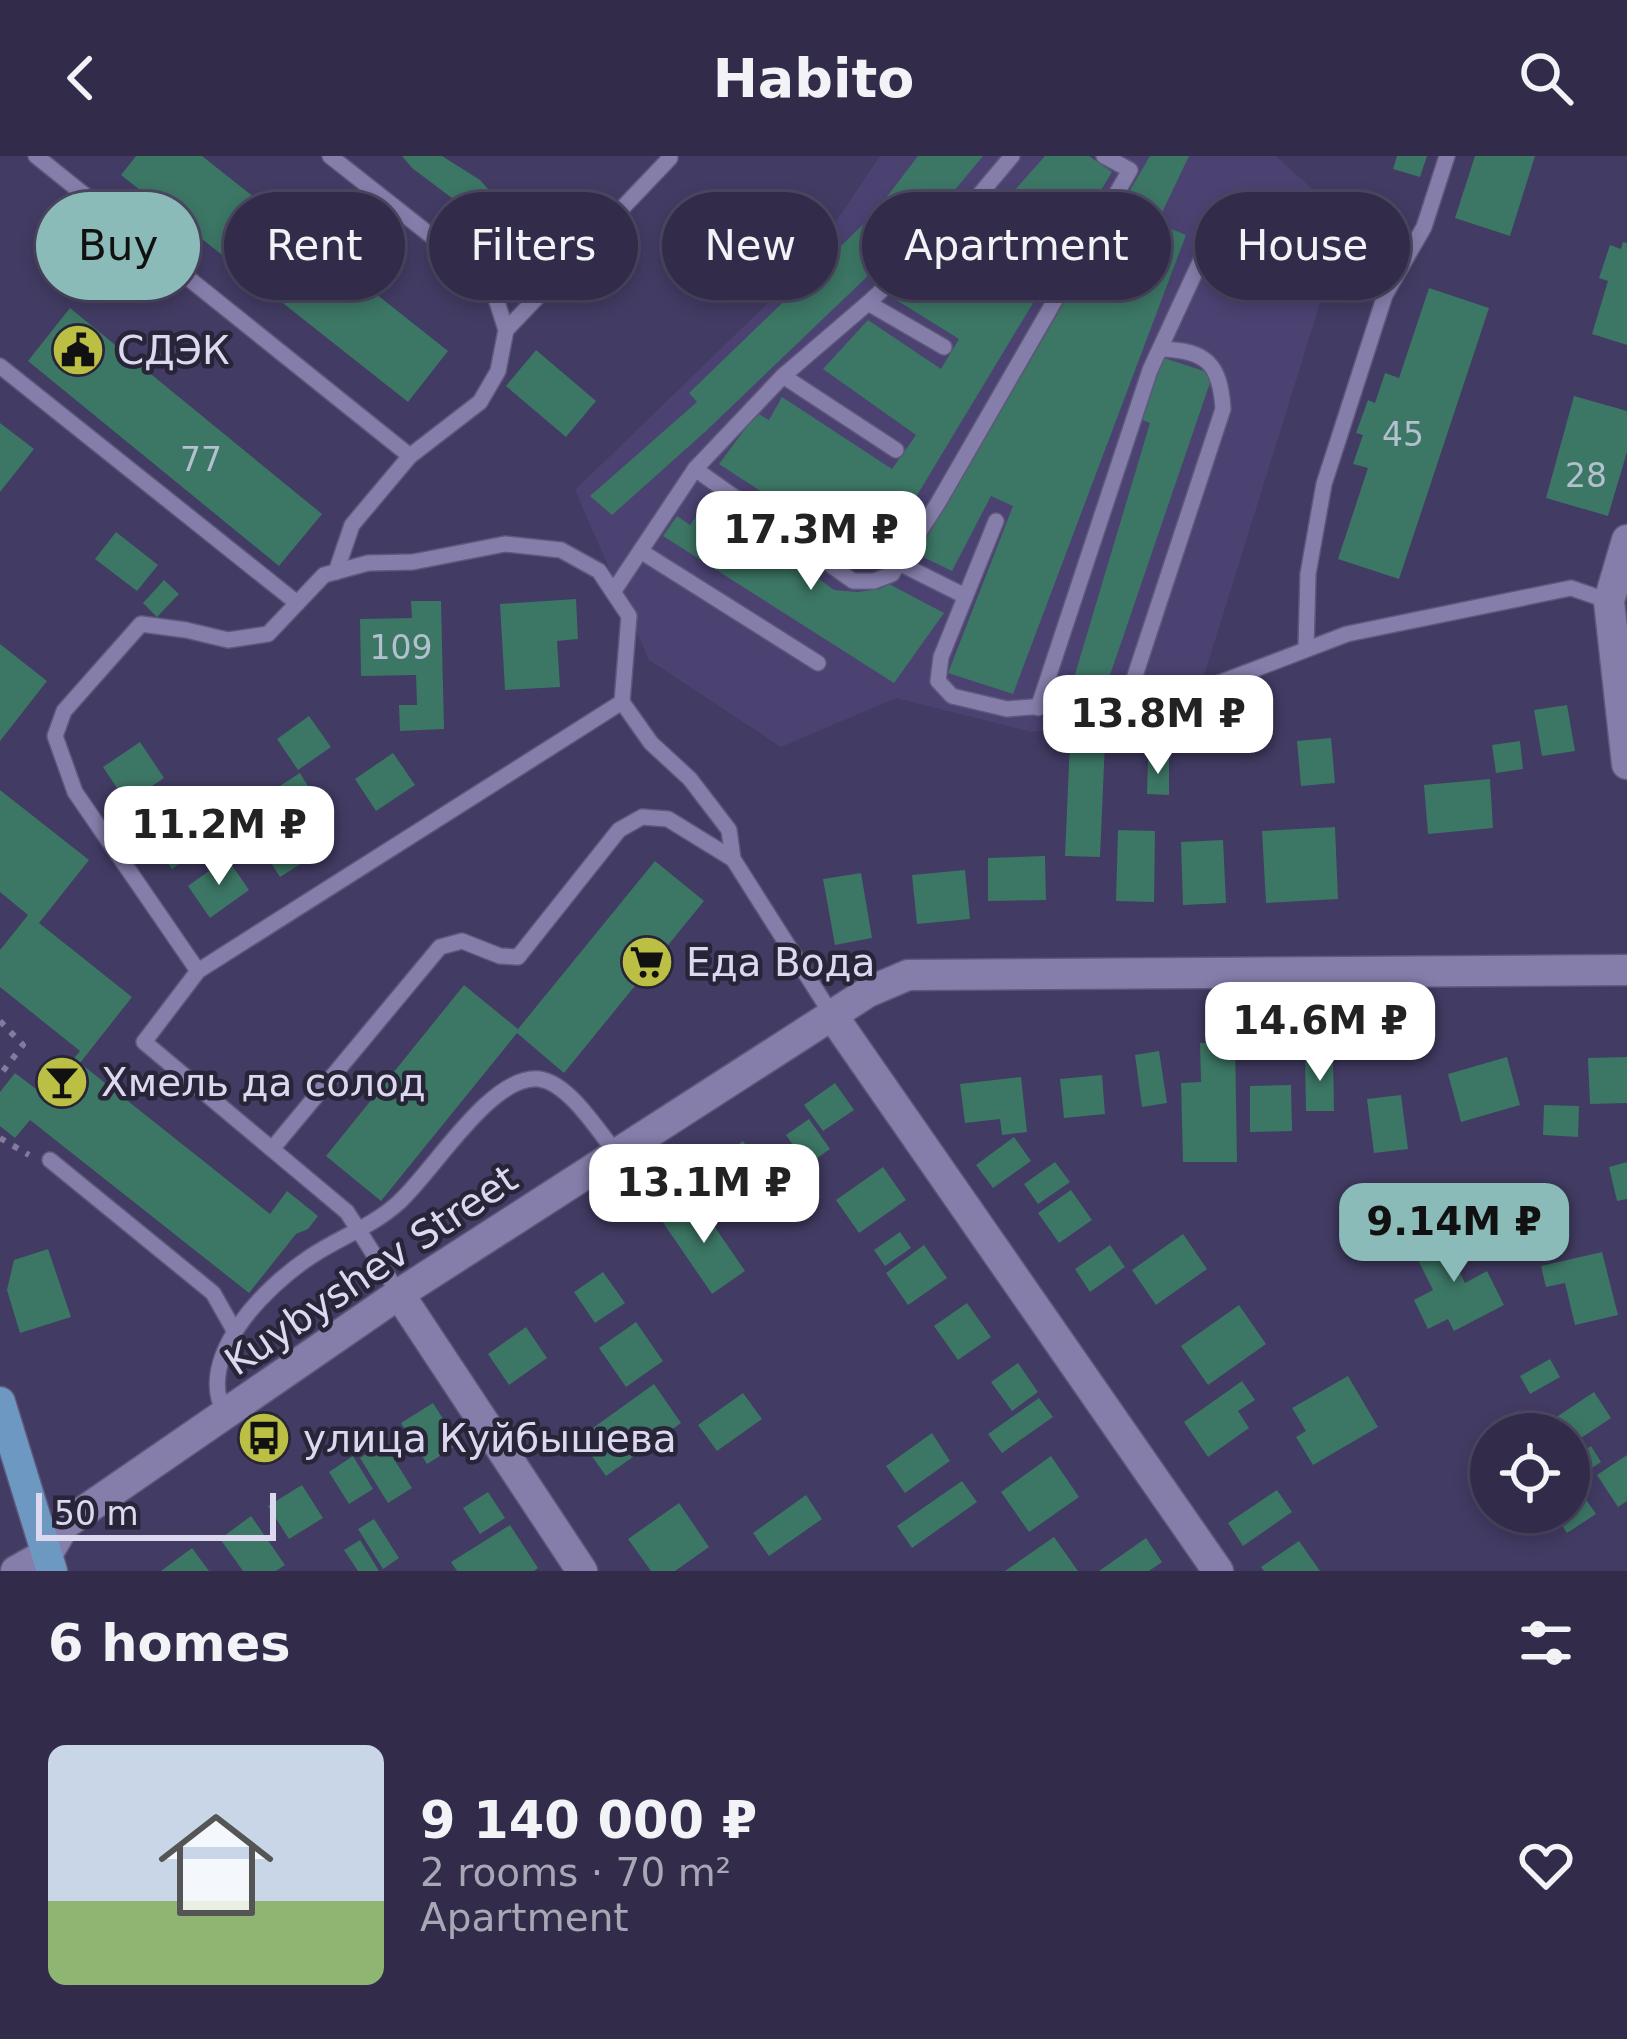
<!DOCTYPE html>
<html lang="en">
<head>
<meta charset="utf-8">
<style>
	:root { --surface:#322c4a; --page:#3a3451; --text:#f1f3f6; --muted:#a8a7b5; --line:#4d4862; --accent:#8bbbb9 }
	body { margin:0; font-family:"DejaVu Sans",sans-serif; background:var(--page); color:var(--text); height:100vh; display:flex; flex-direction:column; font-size:45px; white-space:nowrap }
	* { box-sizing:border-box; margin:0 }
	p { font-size:39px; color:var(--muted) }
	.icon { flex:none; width:66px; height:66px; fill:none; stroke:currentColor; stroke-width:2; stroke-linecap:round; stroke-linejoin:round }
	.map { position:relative; height:1415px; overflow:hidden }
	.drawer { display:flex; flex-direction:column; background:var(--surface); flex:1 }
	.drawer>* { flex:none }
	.guide { position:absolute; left:36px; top:36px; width:1557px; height:108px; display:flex; gap:24px }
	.tools { position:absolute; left:1470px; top:1257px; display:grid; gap:24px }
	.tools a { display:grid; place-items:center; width:120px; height:120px; border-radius:50%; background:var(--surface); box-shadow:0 6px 18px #0003,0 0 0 3px var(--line); font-size:60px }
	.scale { position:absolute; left:36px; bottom:30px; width:240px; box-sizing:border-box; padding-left:12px; border:6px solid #dbd8f0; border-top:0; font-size:33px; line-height:42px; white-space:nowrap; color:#dbd8f0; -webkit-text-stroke:9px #282538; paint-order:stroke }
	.price { position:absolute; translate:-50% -102px; padding:0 27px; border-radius:24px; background:#fff; color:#222; font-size:39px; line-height:78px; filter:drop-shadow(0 3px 6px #0008) }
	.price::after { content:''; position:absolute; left:50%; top:72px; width:36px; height:27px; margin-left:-18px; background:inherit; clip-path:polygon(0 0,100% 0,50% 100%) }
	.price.active { background:var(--accent); color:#111 }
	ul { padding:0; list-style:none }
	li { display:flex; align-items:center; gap:36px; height:300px; padding:0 48px }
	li+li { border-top:3px solid var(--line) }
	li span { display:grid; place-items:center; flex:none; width:336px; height:240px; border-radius:18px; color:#555 }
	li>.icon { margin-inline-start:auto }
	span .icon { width:144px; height:144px; fill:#fffc; stroke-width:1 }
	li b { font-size:51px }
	h2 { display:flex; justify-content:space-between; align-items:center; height:144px; padding:0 48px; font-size:51px }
	.pill { padding:0 42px; border-radius:54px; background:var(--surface); box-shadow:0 6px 18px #0003,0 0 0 3px var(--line); font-size:42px; line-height:108px }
	.pill.active { background:var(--accent); color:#111 }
	header { display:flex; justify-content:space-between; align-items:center; height:156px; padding:0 48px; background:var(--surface); font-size:54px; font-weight:600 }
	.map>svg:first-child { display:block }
	.built { fill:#4b4272 }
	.building { fill:#3c7664 }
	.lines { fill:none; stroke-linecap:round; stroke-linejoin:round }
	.lane-casing { stroke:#5e587a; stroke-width:18 }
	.street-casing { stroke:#5e587a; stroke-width:33 }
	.secondary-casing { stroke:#5e587a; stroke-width:33 }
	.primary-casing { stroke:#5e587a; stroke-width:33 }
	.path { stroke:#817b9d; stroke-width:6; stroke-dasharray:6 9; stroke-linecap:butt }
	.lane { stroke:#857eab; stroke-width:15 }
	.street { stroke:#857eab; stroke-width:30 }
	.secondary { stroke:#857eab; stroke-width:30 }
	.primary { stroke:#6d98c1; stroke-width:30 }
	.labels { text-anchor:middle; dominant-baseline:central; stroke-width:9; stroke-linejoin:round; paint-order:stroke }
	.number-label { font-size:33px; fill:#b3c0cd }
	.poi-label { font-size:39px; fill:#dbd8f0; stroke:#282538; text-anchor:start }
	.street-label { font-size:39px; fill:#dbd8f0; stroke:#282538 }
</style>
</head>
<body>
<header><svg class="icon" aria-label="back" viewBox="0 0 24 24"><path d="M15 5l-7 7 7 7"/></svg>Habito<svg class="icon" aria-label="search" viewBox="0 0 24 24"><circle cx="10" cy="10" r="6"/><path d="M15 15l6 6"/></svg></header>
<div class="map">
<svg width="1627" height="1415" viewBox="0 0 1627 1415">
	<rect width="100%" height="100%" fill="#423b63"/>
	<!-- built -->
	<path class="built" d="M880 0H1276L1346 64 1193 555 1032 576 896 542 781 591 649 504 575 334 805 111Z"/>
	<!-- building -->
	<g class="building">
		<path d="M136 0H202L448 195 408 246 121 19Z"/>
		<path d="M402 0H442L480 24 510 58 493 79 460 48 412 12Z"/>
		<path d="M918 0H983L944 47 706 275 612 359 590 340 697 246 689 237 873 59Z"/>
		<path d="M1045 0H1089L1112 16 875 409 719 308 757 257 769 264 782 241 892 313 916 279 823 213 868 164 941 213 959 183 890 140 913 116 932 128Z"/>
		<path d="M1150 0H1189L1157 67 1186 79 1013 538 948 517 1013 350 991 340 952 415 917 398Z"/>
		<path d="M1397 0H1427L1420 21 1393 13Z"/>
		<path d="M1475 0H1535L1510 80 1455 62Z"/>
		<path d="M1623 86 1627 87V189L1592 178 1608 125 1599 122 1610 89 1621 93Z"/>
		<path d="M1429 132 1489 152 1399 423 1338 403 1368 312 1353 308 1363 279 1356 277 1368 244 1375 247 1385 217 1399 222Z"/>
		<path d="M70 152 322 358 279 410 28 205Z"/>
		<path d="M536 194 596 245 566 281 506 230Z"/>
		<path d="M1164 202 1213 218 1108 525H1073L1150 267 1140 263Z"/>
		<path d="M1574 240 1627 255V296L1608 360 1546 342Z"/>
		<path d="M0 267 34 293 0 336Z"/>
		<path d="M709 342 834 434 857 436 880 433 889 428 944 457 894 527 663 380 677 360 690 369Z"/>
		<path d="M116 376 158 409 137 435 95 403Z"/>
		<path d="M164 424 179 438 157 461 143 447Z"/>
		<path d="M576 443 578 483 557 485 560 531 505 534 500 448Z"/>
		<path d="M411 445H441L444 573 400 575 399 549H417L416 519 361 520 360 463 412 462Z"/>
		<path d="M0 488 47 525 0 585Z"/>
		<path d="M1567 549 1575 595 1542 600 1534 554Z"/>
		<path d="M309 560 331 591 298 614 277 583Z"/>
		<path d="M1331 582 1335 627 1301 630 1297 585Z"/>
		<path d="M1070 585 1105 586 1100 701 1065 700Z"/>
		<path d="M1520 585 1523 613 1496 617 1492 589Z"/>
		<path d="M140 586 164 622 127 647 103 611Z"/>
		<path d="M393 597 415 629 376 655 355 623Z"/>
		<path d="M1148 603H1169V639L1147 638Z"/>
		<path d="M300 617 328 663 300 680 272 635Z"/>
		<path d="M1490 623 1493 672 1428 678 1424 629Z"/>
		<path d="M0 634 89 704 39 767 132 841 80 907 270 1058 287 1035 318 1060 308 1073 296 1078 249 1137 30 964 15 982 0 970V936L15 917 44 939 80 895 0 831V794L28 759 0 736Z"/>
		<path d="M184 644 213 684 172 713 143 673Z"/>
		<path d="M1335 671 1338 743 1266 747 1262 675Z"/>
		<path d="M290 672 310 702 280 721 261 691Z"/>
		<path d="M1118 674 1155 675 1154 746 1116 745Z"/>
		<path d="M1223 684 1226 747 1183 749 1181 686Z"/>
		<path d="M1045 700 1046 744 988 745V702Z"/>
		<path d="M227 702 249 734 210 762 188 730Z"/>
		<path d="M655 705 704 745 564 917 517 877 381 1045 326 1000 464 829 518 873Z"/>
		<path d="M965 714 970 763 917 768 912 719Z"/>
		<path d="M861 717 872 782 835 789 823 723Z"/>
		<path d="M1235 886 1237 1006H1183L1181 927 1201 926 1200 887Z"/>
		<path d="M1159 895 1167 947 1142 951 1135 899Z"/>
		<path d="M1305 901H1333L1334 955H1306Z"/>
		<path d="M1507 901 1520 949 1461 966 1448 918Z"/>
		<path d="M1627 901V947L1590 948 1588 902Z"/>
		<path d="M1102 919 1105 958 1064 962 1060 923Z"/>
		<path d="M1021 921 1027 976 1002 979 1000 963 965 967 960 928Z"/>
		<path d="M835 927 854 954 823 975 804 949Z"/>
		<path d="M1291 929 1292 975 1250 976V930Z"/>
		<path d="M1401 939 1408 993 1374 997 1367 943Z"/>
		<path d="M1544 949 1579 950 1578 981 1543 979Z"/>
		<path d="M809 963 830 993 807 1009 786 979Z"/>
		<path d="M1014 981 1031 1005 993 1032 976 1009Z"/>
		<path d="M743 985 778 1035 750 1055 715 1005Z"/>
		<path d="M1055 1006 1070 1026 1038 1048 1024 1028Z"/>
		<path d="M1627 1006V1043L1617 1045 1609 1011Z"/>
		<path d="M883 1011 906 1044 859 1077 836 1044Z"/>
		<path d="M1071 1034 1092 1064 1059 1087 1038 1057Z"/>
		<path d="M695 1042 745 1115 712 1138 662 1065Z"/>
		<path d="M1469 1070 1479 1089 1453 1102 1465 1127 1487 1115 1504 1149 1454 1175 1448 1163 1428 1173 1414 1144 1433 1134 1415 1098Z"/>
		<path d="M900 1076 911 1092 885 1110 874 1094Z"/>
		<path d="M1183 1078 1207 1113 1156 1149 1132 1114Z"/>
		<path d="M924 1089 947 1122 908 1149 886 1117Z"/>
		<path d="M1110 1089 1125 1111 1090 1136 1075 1113Z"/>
		<path d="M48 1093 71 1161 20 1177 7 1134 14 1104Z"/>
		<path d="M1602 1096 1618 1159 1575 1169 1565 1127 1546 1131 1541 1110Z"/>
		<path d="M603 1116 625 1147 595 1167 574 1136Z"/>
		<path d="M967 1147 991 1181 958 1204 934 1170Z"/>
		<path d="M1239 1149 1266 1188 1208 1229 1181 1190Z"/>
		<path d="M636 1166 663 1205 626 1231 599 1192Z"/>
		<path d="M526 1171 547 1202 509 1229 488 1198Z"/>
		<path d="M1550 1203 1560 1221 1530 1238 1520 1220Z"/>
		<path d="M1018 1207 1038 1236 1012 1255 991 1226Z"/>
		<path d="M1348 1220 1378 1271 1313 1309 1296 1281 1306 1275 1292 1252Z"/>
		<path d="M1242 1225 1255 1244 1238 1255 1249 1272 1208 1301 1184 1266Z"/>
		<path d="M654 1228 681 1267 606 1320 579 1282Z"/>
		<path d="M1594 1236 1611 1262 1569 1290V1278H1531Z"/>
		<path d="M743 1237 762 1263 717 1295 698 1269Z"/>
		<path d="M1039 1242 1053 1261 1002 1297 988 1278Z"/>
		<path d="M433 1247 459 1288 427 1308 401 1267Z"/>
		<path d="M932 1277 950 1305 905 1337 886 1310Z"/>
		<path d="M384 1287 412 1332 388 1347 360 1302Z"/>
		<path d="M1591 1290 1601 1306 1569 1327V1305Z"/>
		<path d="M1627 1299V1345L1618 1351 1597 1319Z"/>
		<path d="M353 1300 373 1333 349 1348 329 1316Z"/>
		<path d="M1051 1300 1079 1341 1029 1376 1001 1336Z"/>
		<path d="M962 1325 977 1346 912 1392 897 1370Z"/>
		<path d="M302 1329 323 1362 289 1383 268 1350Z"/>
		<path d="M1578 1332 1596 1358 1567 1377 1553 1356H1569V1338Z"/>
		<path d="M1277 1334 1292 1356 1243 1390 1228 1367Z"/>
		<path d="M488 1336 505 1362 480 1378 463 1352Z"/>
		<path d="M806 1339 822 1363 769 1400 753 1377Z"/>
		<path d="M679 1347 709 1391 675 1415H651L628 1383Z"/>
		<path d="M251 1360 285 1409 276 1415H243L220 1383Z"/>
		<path d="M374 1363 399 1402 383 1413 358 1373Z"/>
		<path d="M510 1369 538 1412 534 1415H457L451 1406Z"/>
		<path d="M1054 1381 1078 1415H1005Z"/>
		<path d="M1146 1382 1162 1406 1149 1415H1099Z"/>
		<path d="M360 1384 379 1415H358L344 1394Z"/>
		<path d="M1299 1385 1320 1415H1264L1261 1411Z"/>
		<path d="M192 1392 209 1415H161Z"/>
	</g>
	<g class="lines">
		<!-- lane casing -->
		<g class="lane-casing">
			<g id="lane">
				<path d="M36 0 410 300 480 246 498 215 506 174 491 127 330 0"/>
				<path d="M868 147 944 191"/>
				<path d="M506 174 670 2 668 0"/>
				<path d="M0 210 297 447"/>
				<path d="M783 220 896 294"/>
				<path d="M695 313 853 425H874L892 418 938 347 1130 14 1104 0"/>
				<path d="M996 365 941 501 938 525 952 540 1007 553 1190 538 1347 478 1571 432 1609 445"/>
				<path d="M642 396 818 507"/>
				<path d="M899 407 965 440"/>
				<path d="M336 416 352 369 410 300"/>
				<path d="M613 436 695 313 783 220 868 147 959 63 1012 0"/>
				<path d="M1306 492 1308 418 1324 328 1385 139 1424 71 1447 0"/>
				<path d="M1127 544 1223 253C1220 208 1207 194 1160 193"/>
				<path d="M1038 552 1150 214 1218 67 1225 65 1247 69"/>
				<path d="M198 815 622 546"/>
				<path d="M272 993 440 791 462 785 500 800 518 801 619 674 642 661 668 663 733 703"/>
				<path d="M50 1004 213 1137 234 1174"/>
				<path d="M399 1138 347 1056 144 886 198 815 75 636 55 580 64 555 141 468 186 474 228 484 268 478 324 419 368 407 413 406 505 388 561 394 599 415 629 460 622 546 651 587 690 623 729 674 733 703 832 859"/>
				<path d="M225 1258C194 1201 265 1131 310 1101 338 1082 371 1071 397 1048 432 1018 490 918 539 923 569 927 598 975 617 998"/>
			</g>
		</g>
		<!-- street casing -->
		<g class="street-casing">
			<g id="street">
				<path d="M1627 384 1609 445 1627 608"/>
				<path d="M832 859 1218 1415"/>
				<path d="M399 1138 582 1415"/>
			</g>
		</g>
		<!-- secondary casing -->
		<g class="secondary-casing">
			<path id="secondary" d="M16 1415 48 1397 65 1368 399 1138 868 836 908 819 1627 814"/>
		</g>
		<!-- primary casing -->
		<g class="primary-casing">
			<path id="primary" d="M0 1246 52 1415"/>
		</g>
		<!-- path -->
		<g class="path">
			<path d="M0 865 23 889 0 919"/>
			<path d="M0 982 29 999"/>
		</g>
		<!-- lane -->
		<use href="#lane" class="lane"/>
		<!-- street -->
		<use href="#street" class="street"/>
		<!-- secondary -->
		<use href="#secondary" class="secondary"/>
		<!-- primary -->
		<use href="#primary" class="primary"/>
	</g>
	<!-- icons -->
	<defs>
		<g id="civic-disc" transform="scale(2.7)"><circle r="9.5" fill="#bbc044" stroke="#282538"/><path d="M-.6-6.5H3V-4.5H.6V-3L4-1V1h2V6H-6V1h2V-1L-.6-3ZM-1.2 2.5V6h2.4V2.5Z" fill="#111"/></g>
		<g id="supermarket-disc" transform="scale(2.7)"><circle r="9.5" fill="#bbc044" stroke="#282538"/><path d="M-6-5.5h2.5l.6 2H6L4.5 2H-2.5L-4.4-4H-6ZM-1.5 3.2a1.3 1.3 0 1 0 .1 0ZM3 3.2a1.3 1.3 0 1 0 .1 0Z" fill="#111"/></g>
		<g id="bar-disc" transform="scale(2.7)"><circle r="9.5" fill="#bbc044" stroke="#282538"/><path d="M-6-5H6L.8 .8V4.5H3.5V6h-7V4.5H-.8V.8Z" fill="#111"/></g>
		<g id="bus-disc" transform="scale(2.7)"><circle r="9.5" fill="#bbc044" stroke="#282538"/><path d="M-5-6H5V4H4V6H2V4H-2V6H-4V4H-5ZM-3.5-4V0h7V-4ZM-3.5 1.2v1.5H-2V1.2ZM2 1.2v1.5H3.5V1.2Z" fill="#111"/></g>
	</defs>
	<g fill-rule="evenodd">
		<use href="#civic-disc" x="78" y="194"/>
		<use href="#supermarket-disc" x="647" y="806"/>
		<use href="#bar-disc" x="62" y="926"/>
		<use href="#bus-disc" x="264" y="1282"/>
	</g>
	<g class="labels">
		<!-- number labels -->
		<g class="number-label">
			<text x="1403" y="278">45</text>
			<text x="201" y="303">77</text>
			<text x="1586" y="319">28</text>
			<text x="401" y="491">109</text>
		</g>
		<!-- poi labels -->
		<g class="poi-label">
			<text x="117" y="194">СДЭК</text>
			<text x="686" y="806">Еда Вода</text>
			<text x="101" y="926">Хмель да солод</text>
			<text x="303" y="1282">улица Куйбышева</text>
		</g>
		<!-- street labels -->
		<g class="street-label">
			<text transform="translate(371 1114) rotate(-34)">Kuybyshev Street</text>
		</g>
	</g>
</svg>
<div class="tools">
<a><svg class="icon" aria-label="locate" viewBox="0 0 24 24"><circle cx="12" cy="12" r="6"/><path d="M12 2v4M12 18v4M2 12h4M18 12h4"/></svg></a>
</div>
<div class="scale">50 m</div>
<b class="price" style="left:811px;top:437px">17.3M ₽</b>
<b class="price" style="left:1158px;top:621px">13.8M ₽</b>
<b class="price" style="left:219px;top:732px">11.2M ₽</b>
<b class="price" style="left:1320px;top:928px">14.6M ₽</b>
<b class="price" style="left:704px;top:1090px">13.1M ₽</b>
<b class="price active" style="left:1454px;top:1129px">9.14M ₽</b>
<div class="guide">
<a class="pill active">Buy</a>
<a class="pill">Rent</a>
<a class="pill">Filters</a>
<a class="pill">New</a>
<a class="pill">Apartment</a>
<a class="pill">House</a>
</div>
</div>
<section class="drawer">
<h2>6 homes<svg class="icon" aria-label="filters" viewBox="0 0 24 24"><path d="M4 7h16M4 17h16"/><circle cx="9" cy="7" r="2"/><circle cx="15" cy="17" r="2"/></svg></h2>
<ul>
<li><span style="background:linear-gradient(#c9d6e8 65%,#8fb573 0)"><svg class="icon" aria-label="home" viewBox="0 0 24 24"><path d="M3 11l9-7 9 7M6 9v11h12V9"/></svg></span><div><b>9 140 000 ₽</b><p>2 rooms · 70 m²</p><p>Apartment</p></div><svg class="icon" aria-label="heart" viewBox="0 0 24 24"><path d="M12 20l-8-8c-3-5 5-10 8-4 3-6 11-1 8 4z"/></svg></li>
</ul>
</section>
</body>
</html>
